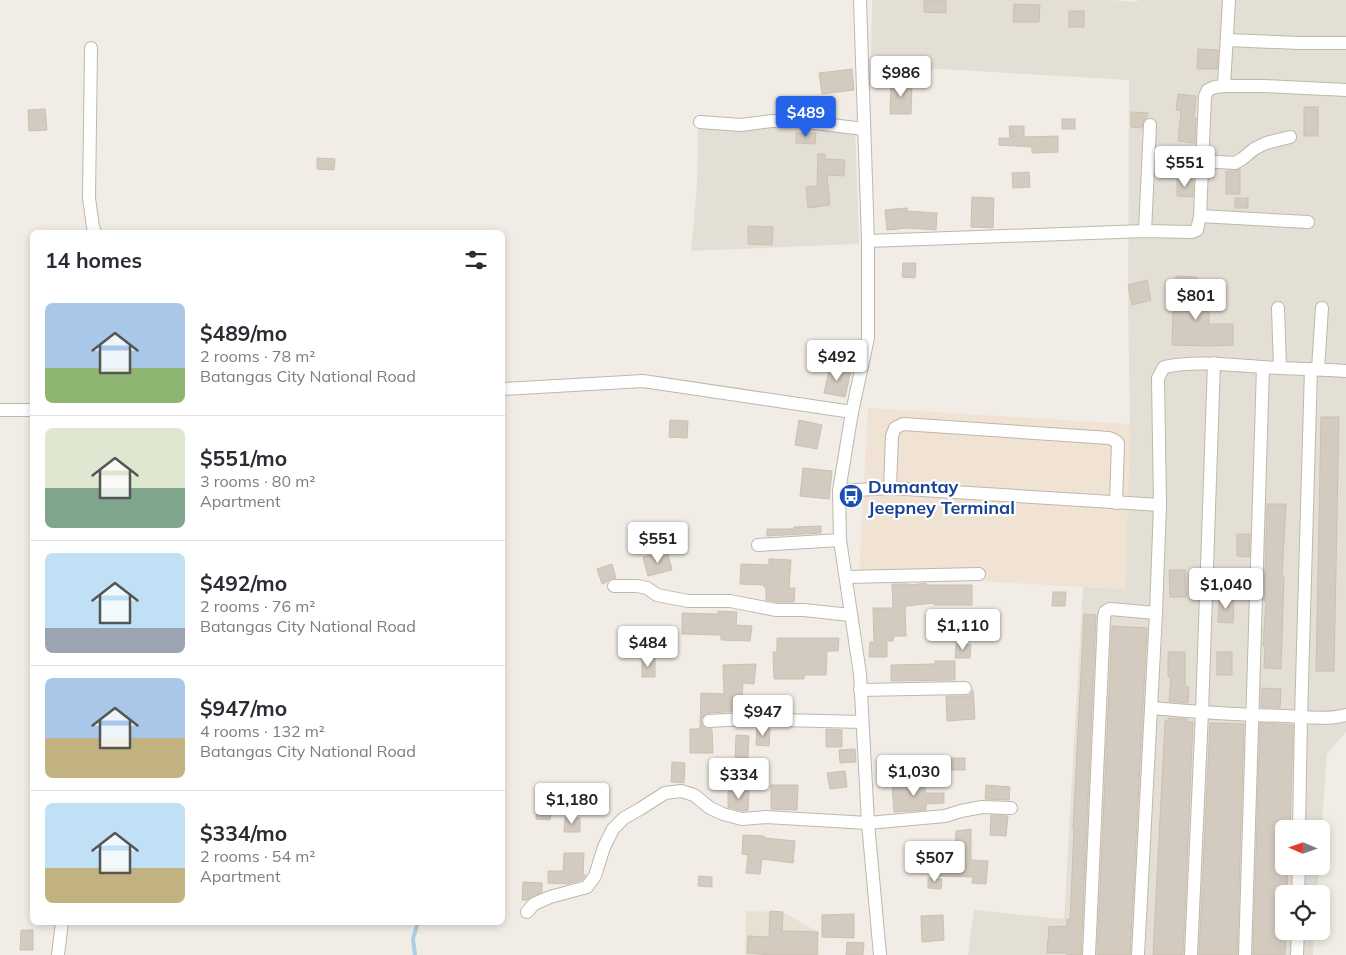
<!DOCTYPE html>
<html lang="en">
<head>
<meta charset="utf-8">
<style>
	:root { --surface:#fff; --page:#f2f2f3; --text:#2b2b33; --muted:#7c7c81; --line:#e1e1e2; --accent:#2563eb }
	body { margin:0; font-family:Mulish,sans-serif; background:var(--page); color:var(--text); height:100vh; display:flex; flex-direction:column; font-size:19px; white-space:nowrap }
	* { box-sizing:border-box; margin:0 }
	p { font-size:16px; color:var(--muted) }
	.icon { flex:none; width:28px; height:28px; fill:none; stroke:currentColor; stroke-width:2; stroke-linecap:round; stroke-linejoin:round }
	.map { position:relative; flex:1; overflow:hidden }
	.sheet { position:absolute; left:30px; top:230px; width:475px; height:695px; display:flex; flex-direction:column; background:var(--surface); border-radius:8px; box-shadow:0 2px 8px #0003 }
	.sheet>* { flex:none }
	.needle { width:32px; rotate:272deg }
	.controls { position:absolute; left:1275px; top:820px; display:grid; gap:10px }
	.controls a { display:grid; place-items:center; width:55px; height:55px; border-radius:8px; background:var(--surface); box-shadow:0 2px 8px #0003; font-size:25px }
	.price { position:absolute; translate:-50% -42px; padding:0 11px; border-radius:5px; background:#fff; color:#222; font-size:16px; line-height:32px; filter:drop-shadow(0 1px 2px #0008) }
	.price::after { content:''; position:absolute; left:50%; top:30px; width:15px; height:11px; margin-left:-8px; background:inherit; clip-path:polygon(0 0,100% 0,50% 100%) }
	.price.on { background:var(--accent); color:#fff }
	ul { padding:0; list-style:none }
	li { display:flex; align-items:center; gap:15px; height:125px; padding:0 15px }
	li+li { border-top:1px solid var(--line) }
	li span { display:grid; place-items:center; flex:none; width:140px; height:100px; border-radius:8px; color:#555 }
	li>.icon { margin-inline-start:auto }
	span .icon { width:60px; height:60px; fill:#fffc; stroke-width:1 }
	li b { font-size:21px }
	h2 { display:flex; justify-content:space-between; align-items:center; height:60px; padding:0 15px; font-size:21px }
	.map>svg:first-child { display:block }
	.residential { fill:#e4dfd5 }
	.commercial { fill:#f0e3d3 }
	.education { fill:#e8e1d2 }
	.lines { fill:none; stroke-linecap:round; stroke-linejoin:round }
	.stream { stroke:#a9cfe7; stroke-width:4 }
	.building { fill:#d4cbc0; stroke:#cbc0b1 }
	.minor-casing { stroke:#beb7ad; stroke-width:14 }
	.minor { stroke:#fff; stroke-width:12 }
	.labels { text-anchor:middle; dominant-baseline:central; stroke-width:4.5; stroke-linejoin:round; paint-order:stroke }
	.transit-label { font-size:18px; font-weight:bold; fill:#164399; stroke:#fff; text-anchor:start }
</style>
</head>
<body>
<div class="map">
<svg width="1346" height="955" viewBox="0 0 1346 955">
	<rect width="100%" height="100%" fill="#f1ede6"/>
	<!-- residential -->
	<g class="residential">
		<path d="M872 0H1112L1137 2V0H1346V732L1327 754 1321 837V829H1284V866H1319L1317 894H1284V931H1314L1313 955H968L974 910 1064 919 1083 587 1125 589 1130 424 1128 307 1129 80 871 65Z"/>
		<path d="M698 125H855L859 244 691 251 697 184Z"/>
	</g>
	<!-- commercial -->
	<path class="commercial" d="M868 408 1130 424 1125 589 859 575Z"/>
	<!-- education -->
	<path class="education" d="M746 911 783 912 818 932 819 955H745Z"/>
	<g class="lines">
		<!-- stream -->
		<path class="stream" d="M415 955 413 939 418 922"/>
	</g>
	<!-- building -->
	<g class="building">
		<path d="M924 0H946V13L924 12Z"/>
		<path d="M1014 4 1040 5 1039 22H1013Z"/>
		<rect x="1069" y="11" width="15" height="16"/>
		<path d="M1198 49 1218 50 1217 69H1197Z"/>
		<path d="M852 69 854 90 822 94 819 73Z"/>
		<path d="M891 82 912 83 911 114H890Z"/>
		<path d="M1178 94 1196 96 1194 118H1196L1195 143 1178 141 1181 111 1176 110Z"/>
		<rect x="1304" y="107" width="14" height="29"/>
		<path d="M45 109 47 130 29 131 28 110Z"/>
		<path d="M1131 112 1148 113 1147 117 1143 121 1142 128 1131 127Z"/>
		<rect x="1062" y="119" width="13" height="10"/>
		<path d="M1009 126H1024V137L1058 136V152L1032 153V147L999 145V138H1010Z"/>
		<path d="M796 133H816L815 144 796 143Z"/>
		<path d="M818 154H825V159L845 160 844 176 827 175 830 205 808 208 806 187 817 186Z"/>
		<path d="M317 158 335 159 334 170 317 169Z"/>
		<path d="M1240 169V194H1226V171H1235Z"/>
		<path d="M1029 172 1030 187 1013 188 1012 173Z"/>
		<path d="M1177 179H1193V197L1177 196Z"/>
		<path d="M972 197 994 198 993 228 971 227Z"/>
		<rect x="1235" y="198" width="13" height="10"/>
		<path d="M907 208V211L937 213 936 230 908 228 887 230 885 210Z"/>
		<path d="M748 226 773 227 772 245 748 244Z"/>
		<path d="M903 263H916L915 278 902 277Z"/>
		<path d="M1176 276 1197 277 1196 290 1188 289 1187 310 1209 311V324H1233V345L1208 346 1172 345 1173 312H1175Z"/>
		<path d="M1147 280 1151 300 1132 305 1128 285Z"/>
		<path d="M830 366 851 371 845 397 824 393Z"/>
		<path d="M1321 417H1339L1334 671H1316Z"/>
		<path d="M670 420 688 421 687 438 669 437Z"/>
		<path d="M799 420 822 425 817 449 795 445Z"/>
		<path d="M803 468 832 471 829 499 800 496Z"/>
		<path d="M1267 504H1286L1282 577H1284L1281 669 1264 668 1265 646H1263L1266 601H1264Z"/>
		<path d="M821 526V533L767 536V529H794V527Z"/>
		<path d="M1237 534H1250L1249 557 1237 556Z"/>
		<path d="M667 551 672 570 648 576 643 557Z"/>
		<path d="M769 559 791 560 789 588H795L794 602H777L766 600V587H764V585L740 584 741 564 769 565Z"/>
		<path d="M612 564 616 578 610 579 607 582 602 584 597 569Z"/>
		<path d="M1169 570H1185L1186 597H1170Z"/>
		<path d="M926 583 927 585H972V605H934V603L905 606 906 636H894L893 641H887V657H869L870 642H874L873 608H893L892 584H910V585Z"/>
		<path d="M1053 592H1066L1065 606H1052Z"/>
		<path d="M1219 598H1234L1233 623 1218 622Z"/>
		<path d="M718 611 737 612 736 625 752 626 750 641 721 640V635L682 634V613L718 614Z"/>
		<path d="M1084 614 1096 615 1081 955H1067V953H1047L1048 938H1049L1048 927 1067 926V919L1070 920 1074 829H1073Z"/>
		<path d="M1112 626 1147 628 1130 955H1097Z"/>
		<path d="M777 638H839L838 651H827L826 675H804V679H774L773 652H777Z"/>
		<path d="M956 644 971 645 970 658H955Z"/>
		<path d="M1168 652H1185V686L1189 687 1188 703 1169 701 1171 677H1168Z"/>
		<rect x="1217" y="652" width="15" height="23"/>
		<rect x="642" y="658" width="13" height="19"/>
		<path d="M935 661H955V680L891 681V665L935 664Z"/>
		<path d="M756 664 754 684 743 683 741 711 709 713 704 715 702 718 701 722 703 726 706 728 712 729 713 753H690V729H700L701 693 724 694 723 665Z"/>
		<path d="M1262 688 1281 689 1280 708 1261 707Z"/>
		<path d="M973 690 975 719 947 721 946 696H966L970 695Z"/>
		<path d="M1168 718 1187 719V722H1193L1183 955H1153L1165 721H1168Z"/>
		<path d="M1210 723 1244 724 1237 955H1199Z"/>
		<path d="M1260 723 1293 725 1290 829H1284V866H1288L1287 894H1284V931H1286L1285 955H1253Z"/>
		<path d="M757 728 770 729 769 746 756 745Z"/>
		<path d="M826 729 842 730V747H826Z"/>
		<path d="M736 735 749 736 748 758 735 757Z"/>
		<path d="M855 749 856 762 840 763 839 750Z"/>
		<rect x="951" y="758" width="14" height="12"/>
		<path d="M672 762 685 763 684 783 671 782Z"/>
		<path d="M845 771 847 787 830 789 827 773Z"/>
		<path d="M925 782V793H944V803L926 804V810L894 812 892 784Z"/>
		<path d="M771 785H798L797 810 771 809Z"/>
		<path d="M986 785 1010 787 1009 800 985 799Z"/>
		<path d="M728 791H749L748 810 743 811 728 807Z"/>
		<path d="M537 806 551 807 550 820 536 819Z"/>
		<path d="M991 815 1008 816 1006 836 990 835Z"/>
		<path d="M565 817 580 818V832H564Z"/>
		<path d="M971 829V860L988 861 986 884 972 883 973 877 934 876 935 855H955L956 831Z"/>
		<path d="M743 835 764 836V838L795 841 793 863 762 859 760 874 746 873 748 855 742 854Z"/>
		<path d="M564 853H584L583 875H586L582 880 567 884 548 883V871H563Z"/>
		<path d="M699 876 712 877V887L698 886Z"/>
		<path d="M928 878 942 879 941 889 928 888Z"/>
		<path d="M523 882 542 883V892L531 897 527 900H522Z"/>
		<path d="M770 911 783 912 782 931 818 932 817 955H770L747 953 748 936 769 937Z"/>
		<path d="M854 914V938L822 937V915Z"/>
		<path d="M943 915 944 940 922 942 921 916Z"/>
		<path d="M21 930H33V950H20Z"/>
		<path d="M847 942 864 943 863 955H846Z"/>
	</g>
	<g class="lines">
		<!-- minor casing -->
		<g class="minor-casing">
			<g id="minor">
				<path d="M860 0 868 241V338L852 412 839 491 840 540 860 674 868 823 880 955"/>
				<path d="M1227 40 1299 43H1346"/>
				<path d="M91 48 89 198 93 227 95 232"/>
				<path d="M1224 86 1229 0"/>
				<path d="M700 122 741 125 772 121H799L864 129"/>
				<path d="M1202 161 1235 163 1242 159 1254 149 1266 143 1290 137"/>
				<path d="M1200 216 1308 222"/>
				<path d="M1145 231 1150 125"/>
				<path d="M868 241 1145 231 1192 232 1197 230 1200 216 1205 96 1208 90 1215 87 1224 86H1264L1346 90"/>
				<path d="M1278 308 1280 368"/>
				<path d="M1318 369 1322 308"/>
				<path d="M502 389 643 381 852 412"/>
				<path d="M0 410H32"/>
				<path d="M890 488 892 436 895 428 903 424 1109 438 1114 440 1118 443 1116 503"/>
				<path d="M839 491 890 488 1160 505"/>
				<path d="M758 545 840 540"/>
				<path d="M846 577 979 574"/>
				<path d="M614 586H637L647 588 657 595 688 601H730L776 610H804L850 615"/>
				<path d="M860 690 965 688"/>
				<path d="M1151 708C1196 712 1240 715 1285 716 1305 717 1327 720 1346 715"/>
				<path d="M709 721 745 719 862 722"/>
				<path d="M1299 829 1301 717 1311 369"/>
				<path d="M1298 894 1299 866"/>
				<path d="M527 912 534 904 550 897 587 887 595 876 604 847 613 829 624 818 640 809 665 793 681 791 694 795 710 808 723 814 742 819 766 817 868 823 945 816 961 811 982 807 1011 808"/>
				<path d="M58 955 62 922"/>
				<path d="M1089 955 1104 618 1105 612 1110 609 1156 613"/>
				<path d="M1138 955 1156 613 1160 505 1158 378 1164 367C1196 360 1229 365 1261 367 1289 369 1318 369 1346 371"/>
				<path d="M1191 955 1202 712 1214 363"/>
				<path d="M1245 955 1263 367"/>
				<path d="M1297 955 1298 931"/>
			</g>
		</g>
		<!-- minor -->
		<use href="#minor" class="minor"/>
	</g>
	<!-- icons -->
	<defs>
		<g id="bus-disc" transform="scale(1.25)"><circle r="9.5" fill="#1a4fb4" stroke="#fff"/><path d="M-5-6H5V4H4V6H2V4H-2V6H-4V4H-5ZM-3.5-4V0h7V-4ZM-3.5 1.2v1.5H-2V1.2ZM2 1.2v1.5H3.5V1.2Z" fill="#fff"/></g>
	</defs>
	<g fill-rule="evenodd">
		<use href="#bus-disc" x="851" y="496"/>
	</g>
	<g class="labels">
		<!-- transit labels -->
		<g class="transit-label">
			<text x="868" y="486">Dumantay<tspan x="868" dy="21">Jeepney Terminal</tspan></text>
		</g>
	</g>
</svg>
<div class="controls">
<a><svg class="needle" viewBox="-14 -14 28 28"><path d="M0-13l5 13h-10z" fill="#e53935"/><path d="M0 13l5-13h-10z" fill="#7c7c81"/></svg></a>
<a><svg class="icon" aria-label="locate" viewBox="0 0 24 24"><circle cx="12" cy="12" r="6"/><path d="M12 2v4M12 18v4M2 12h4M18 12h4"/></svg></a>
</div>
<b class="price" style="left:901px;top:98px">$986</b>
<b class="price on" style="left:806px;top:138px">$489</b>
<b class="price" style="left:1185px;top:188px">$551</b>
<b class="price" style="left:1196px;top:321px">$801</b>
<b class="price" style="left:837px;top:382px">$492</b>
<b class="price" style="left:658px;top:564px">$551</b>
<b class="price" style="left:1226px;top:610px">$1,040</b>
<b class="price" style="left:963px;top:651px">$1,110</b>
<b class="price" style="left:648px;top:668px">$484</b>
<b class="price" style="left:763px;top:737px">$947</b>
<b class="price" style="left:914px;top:797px">$1,030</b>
<b class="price" style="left:739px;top:800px">$334</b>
<b class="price" style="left:572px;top:825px">$1,180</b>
<b class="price" style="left:935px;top:883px">$507</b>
<section class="sheet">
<h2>14 homes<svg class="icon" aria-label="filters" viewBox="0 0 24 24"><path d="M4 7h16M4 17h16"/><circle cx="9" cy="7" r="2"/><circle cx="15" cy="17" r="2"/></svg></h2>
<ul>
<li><span style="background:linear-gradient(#a9c7e8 65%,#8fb573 0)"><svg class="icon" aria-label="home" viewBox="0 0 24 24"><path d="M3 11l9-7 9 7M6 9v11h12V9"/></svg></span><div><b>$489/mo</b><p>2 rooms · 78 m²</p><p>Batangas City National Road</p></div></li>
<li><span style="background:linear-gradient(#dfe7d0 60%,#7fa58c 0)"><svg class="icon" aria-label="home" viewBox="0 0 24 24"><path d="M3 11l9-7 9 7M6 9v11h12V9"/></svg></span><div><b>$551/mo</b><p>3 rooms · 80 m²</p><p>Apartment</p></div></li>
<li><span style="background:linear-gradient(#bfe0f5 75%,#9aa5b1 0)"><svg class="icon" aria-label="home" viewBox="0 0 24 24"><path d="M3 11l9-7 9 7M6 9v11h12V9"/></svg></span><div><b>$492/mo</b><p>2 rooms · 76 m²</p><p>Batangas City National Road</p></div></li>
<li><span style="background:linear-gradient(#a9c7e8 60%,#c2b280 0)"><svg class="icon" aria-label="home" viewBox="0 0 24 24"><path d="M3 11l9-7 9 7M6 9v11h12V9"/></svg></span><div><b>$947/mo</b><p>4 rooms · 132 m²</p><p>Batangas City National Road</p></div></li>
<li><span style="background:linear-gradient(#bfe0f5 65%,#c2b280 0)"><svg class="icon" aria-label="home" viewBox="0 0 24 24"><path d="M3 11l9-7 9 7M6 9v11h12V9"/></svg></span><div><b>$334/mo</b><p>2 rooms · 54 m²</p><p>Apartment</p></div></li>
</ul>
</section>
</div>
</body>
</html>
